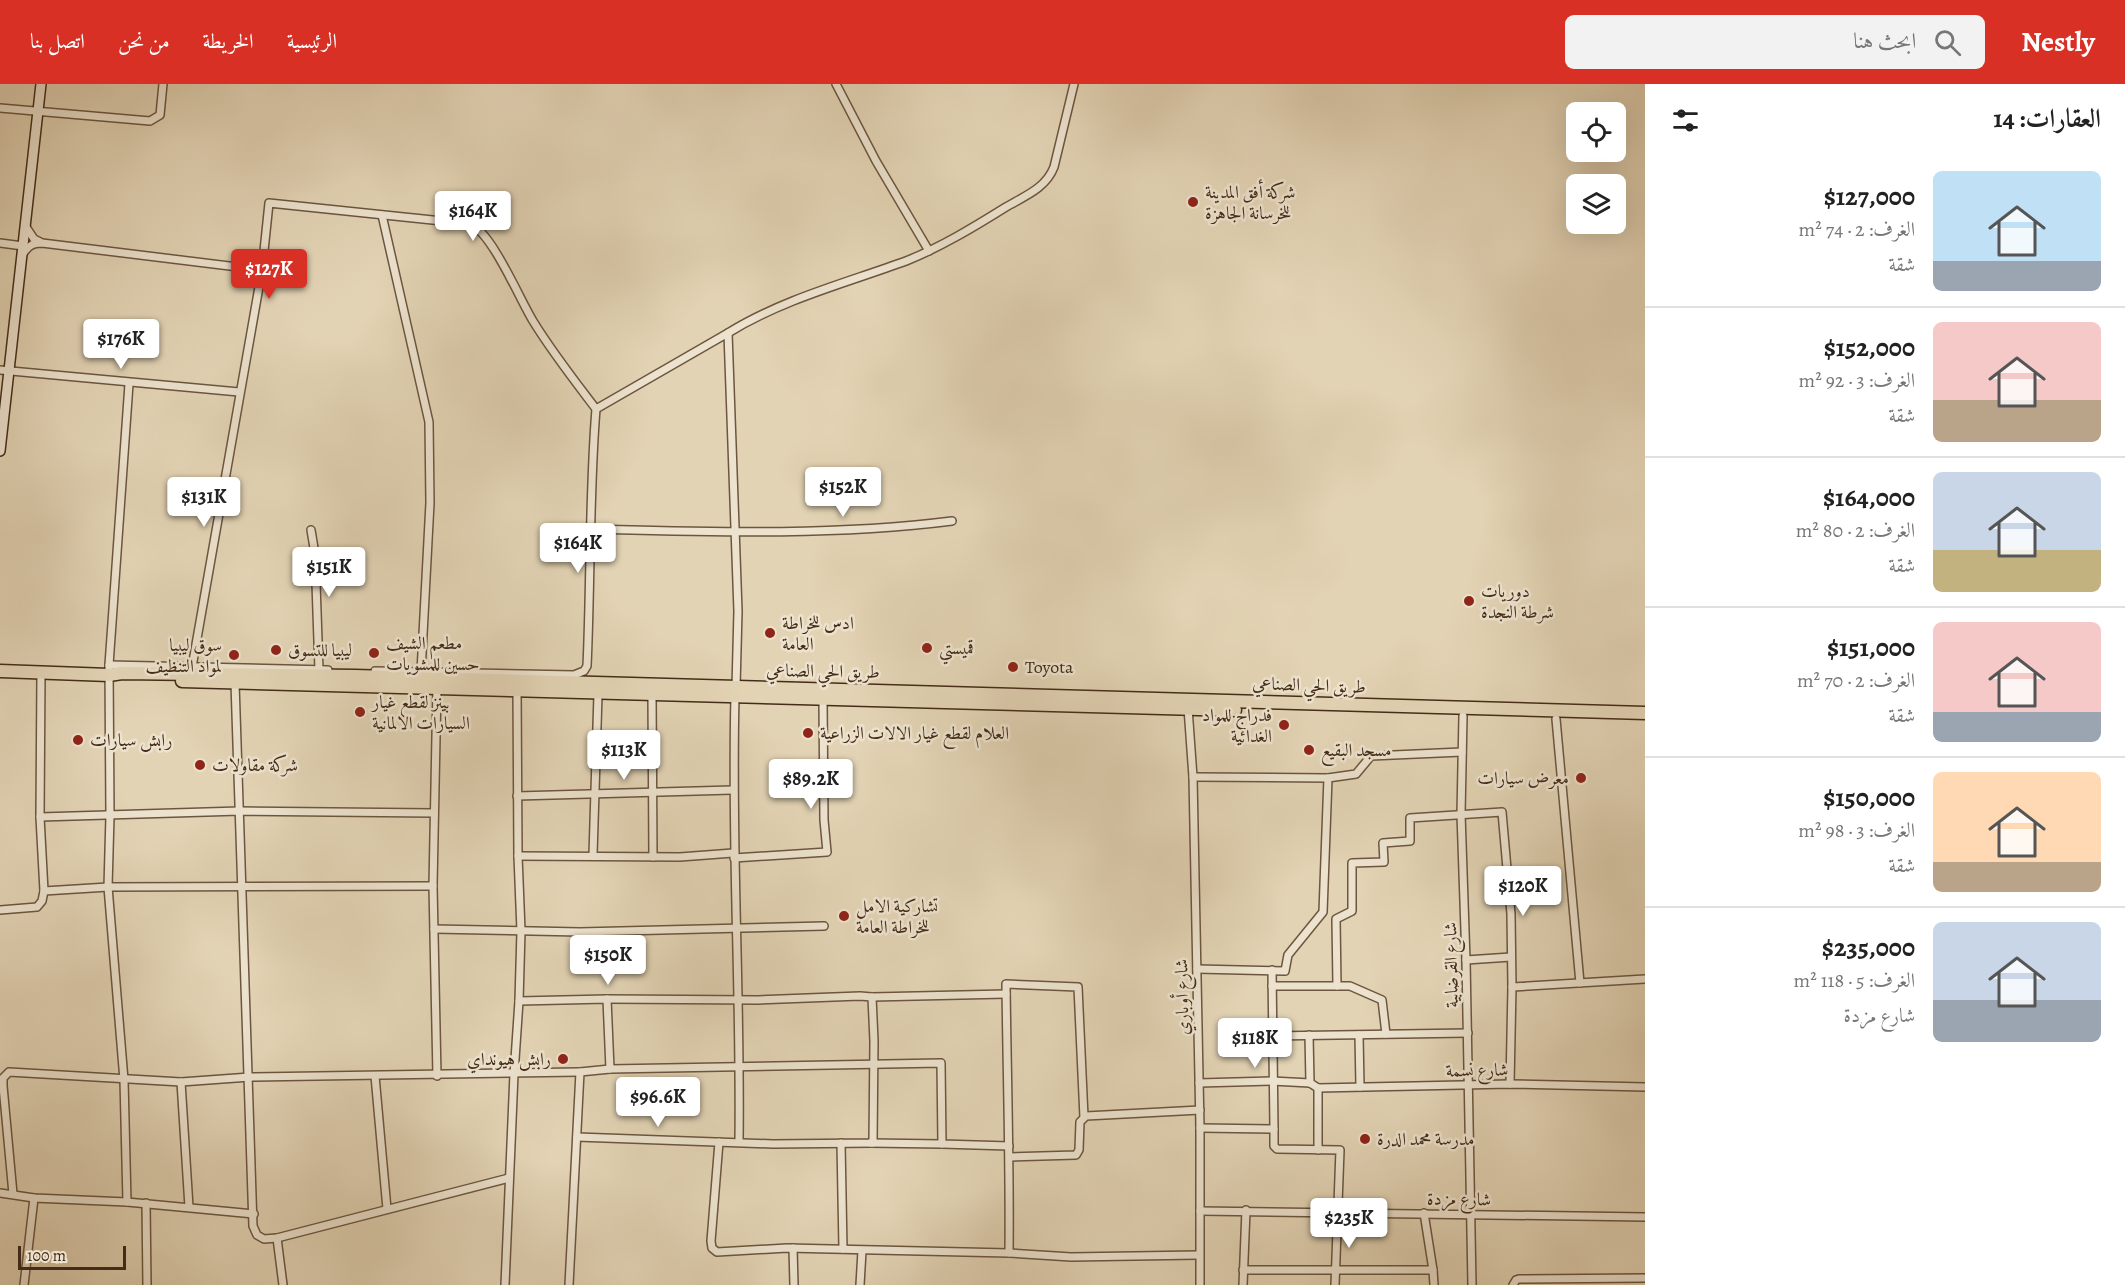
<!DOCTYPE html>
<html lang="ar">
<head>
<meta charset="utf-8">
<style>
	:root { --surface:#fff; --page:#f2f2f2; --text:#222; --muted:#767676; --line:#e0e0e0; --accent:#d93025 }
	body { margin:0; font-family:Alegreya,Amiri,serif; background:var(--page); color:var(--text); direction:rtl; height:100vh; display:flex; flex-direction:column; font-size:22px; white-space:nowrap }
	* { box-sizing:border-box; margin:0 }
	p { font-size:20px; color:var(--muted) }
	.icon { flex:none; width:33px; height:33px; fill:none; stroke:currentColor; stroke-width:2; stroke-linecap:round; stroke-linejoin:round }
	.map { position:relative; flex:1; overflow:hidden; direction:ltr }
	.side { display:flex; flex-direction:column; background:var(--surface); width:480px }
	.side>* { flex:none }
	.buttons { position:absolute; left:1566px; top:18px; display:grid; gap:12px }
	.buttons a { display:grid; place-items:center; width:60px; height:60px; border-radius:9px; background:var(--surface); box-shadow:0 6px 24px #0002; font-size:30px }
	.scale { position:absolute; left:18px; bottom:15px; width:108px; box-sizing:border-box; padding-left:6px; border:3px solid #442c18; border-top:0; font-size:16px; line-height:21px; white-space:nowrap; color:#442c18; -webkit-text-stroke:4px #ece2ce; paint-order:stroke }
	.price { position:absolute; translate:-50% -51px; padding:0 14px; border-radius:6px; background:#fff; color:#222; font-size:20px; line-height:39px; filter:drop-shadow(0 2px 3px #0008) }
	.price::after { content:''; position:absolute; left:50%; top:36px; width:18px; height:14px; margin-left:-9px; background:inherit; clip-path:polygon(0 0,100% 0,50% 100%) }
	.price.current { background:var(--accent); color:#fff }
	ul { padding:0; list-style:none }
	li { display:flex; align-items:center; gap:18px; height:150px; padding:0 24px }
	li+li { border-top:2px solid var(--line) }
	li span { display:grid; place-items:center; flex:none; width:168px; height:120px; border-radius:9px; color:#555 }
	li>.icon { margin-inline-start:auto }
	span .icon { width:72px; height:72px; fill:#fffc; stroke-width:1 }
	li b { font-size:26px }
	h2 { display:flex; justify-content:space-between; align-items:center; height:72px; padding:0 24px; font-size:26px }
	header { display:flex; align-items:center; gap:36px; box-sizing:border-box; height:84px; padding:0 30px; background:var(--accent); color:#fff }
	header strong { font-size:28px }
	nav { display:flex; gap:33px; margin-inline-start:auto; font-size:21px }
	.search { width:420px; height:54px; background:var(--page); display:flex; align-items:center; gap:15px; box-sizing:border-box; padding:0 21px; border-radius:9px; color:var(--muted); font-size:22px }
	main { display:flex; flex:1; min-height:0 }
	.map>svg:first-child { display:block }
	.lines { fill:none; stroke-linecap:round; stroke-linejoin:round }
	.street-casing { stroke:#6c563f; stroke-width:10 }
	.secondary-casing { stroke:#442c18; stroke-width:12 }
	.highway-casing { stroke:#442c18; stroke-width:15 }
	.street { stroke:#ece2ce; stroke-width:7 }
	.secondary { stroke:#ece2ce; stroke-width:9 }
	.highway { stroke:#e2d3b4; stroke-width:12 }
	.poi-dot { fill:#8f2418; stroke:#ece2ce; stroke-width:2 }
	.labels { text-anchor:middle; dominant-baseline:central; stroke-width:5; stroke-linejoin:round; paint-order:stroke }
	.poi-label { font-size:18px; fill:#442c18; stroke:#ece2ce; text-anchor:start }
	.street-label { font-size:18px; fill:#442c18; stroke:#ece2ce }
</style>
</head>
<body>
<header>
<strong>Nestly</strong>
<div class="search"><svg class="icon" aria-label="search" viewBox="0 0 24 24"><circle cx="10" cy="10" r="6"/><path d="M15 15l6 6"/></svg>ابحث هنا</div>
<nav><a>الرئيسية</a><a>الخريطة</a><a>من نحن</a><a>اتصل بنا</a></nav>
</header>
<main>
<section class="side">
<h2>العقارات: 14<svg class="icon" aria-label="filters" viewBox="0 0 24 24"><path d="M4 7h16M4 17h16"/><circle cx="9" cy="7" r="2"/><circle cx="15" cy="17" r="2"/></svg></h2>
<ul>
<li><span style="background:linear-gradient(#bfe0f5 75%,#9aa5b1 0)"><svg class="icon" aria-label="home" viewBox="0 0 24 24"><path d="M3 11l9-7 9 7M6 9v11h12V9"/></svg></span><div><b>$127,000</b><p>الغرف: 2 · 74 m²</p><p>شقة</p></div></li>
<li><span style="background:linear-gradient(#f6c9c9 65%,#b9a48a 0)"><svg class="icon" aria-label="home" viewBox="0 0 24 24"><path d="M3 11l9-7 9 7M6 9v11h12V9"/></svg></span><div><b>$152,000</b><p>الغرف: 3 · 92 m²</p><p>شقة</p></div></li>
<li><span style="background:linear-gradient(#c9d6e8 65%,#c2b280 0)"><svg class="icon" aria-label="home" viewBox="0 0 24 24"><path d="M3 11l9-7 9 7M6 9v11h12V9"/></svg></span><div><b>$164,000</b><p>الغرف: 2 · 80 m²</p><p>شقة</p></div></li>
<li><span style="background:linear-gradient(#f6c9c9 75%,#9aa5b1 0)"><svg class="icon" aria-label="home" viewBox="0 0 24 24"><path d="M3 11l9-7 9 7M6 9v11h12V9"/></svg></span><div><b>$151,000</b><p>الغرف: 2 · 70 m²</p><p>شقة</p></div></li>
<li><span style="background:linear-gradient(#ffd9b3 75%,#b9a48a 0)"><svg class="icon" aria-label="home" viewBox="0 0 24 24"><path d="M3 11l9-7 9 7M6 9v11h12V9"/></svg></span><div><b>$150,000</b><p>الغرف: 3 · 98 m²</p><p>شقة</p></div></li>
<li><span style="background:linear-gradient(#c9d6e8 65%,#9aa5b1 0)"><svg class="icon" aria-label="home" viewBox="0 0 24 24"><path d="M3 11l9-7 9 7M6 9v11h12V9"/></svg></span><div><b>$235,000</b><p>الغرف: 5 · 118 m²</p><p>شارع مزدة</p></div></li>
</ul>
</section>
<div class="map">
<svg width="1645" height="1201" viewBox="0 0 1645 1201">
	<rect width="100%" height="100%" fill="#e2d3b4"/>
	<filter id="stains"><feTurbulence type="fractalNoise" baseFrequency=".00333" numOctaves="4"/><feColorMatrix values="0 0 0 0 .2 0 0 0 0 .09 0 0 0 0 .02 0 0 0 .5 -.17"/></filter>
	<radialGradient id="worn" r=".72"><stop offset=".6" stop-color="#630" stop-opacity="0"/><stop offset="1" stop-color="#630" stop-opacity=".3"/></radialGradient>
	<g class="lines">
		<!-- street casing -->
		<g class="street-casing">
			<g id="street">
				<path d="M836 0 876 77 929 167"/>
				<path d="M0 24 150 37 160 31 163 0"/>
				<path d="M382 131 429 338 430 419 421 588"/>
				<path d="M26 143 34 155 40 158"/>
				<path d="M0 159 23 162"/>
				<path d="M22 171C28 163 31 159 42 159L262 186"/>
				<path d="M728 249C783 215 846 199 906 177 941 163 974 143 1006 123 1025 112 1046 104 1054 83L1074 0"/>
				<path d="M0 286 239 308"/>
				<path d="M591 445C712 448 833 452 952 437"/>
				<path d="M311 446 315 470 319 586"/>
				<path d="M109 581 328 586"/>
				<path d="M192 583 262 186 269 119 471 140C493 151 519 214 533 237 552 268 574 296 596 325"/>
				<path d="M375 587 574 591 584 587 587 582C591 496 589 410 596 325L728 249 738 527 736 603"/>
				<path d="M235 599 253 1142 257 1151 264 1155 277 1154 509 1094"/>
				<path d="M652 611 653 773"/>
				<path d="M735 613C731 762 741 909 739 1057"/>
				<path d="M1188 624 1193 693 1200 1044V1201"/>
				<path d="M1463 632 1461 730 1466 876 1472 1201"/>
				<path d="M1556 635 1580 899"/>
				<path d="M1193 693 1328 694"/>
				<path d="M517 712 732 706"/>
				<path d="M40 733 240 727 434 729"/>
				<path d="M593 771 598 610"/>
				<path d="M518 772 680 773 733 769"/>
				<path d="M734 774 827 768 824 736 823 615"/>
				<path d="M44 807 108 803 433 802"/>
				<path d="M0 826 37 823 42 817 44 807 40 733 41 589"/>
				<path d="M434 845 580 848 824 842"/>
				<path d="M1466 876 1511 873"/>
				<path d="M1197 885 1285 887 1288 871 1323 828 1328 694 1356 690 1371 672 1462 668"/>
				<path d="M1272 886 1274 1045"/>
				<path d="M1272 902H1350L1382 916 1386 950"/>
				<path d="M1337 902 1336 835 1352 827V779L1384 778 1383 759 1410 757V734L1502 728 1511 830 1512 903 1510 1000"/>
				<path d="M1512 903 1645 895"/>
				<path d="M872 913 1006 910"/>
				<path d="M519 917 607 915 610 985"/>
				<path d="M1309 951 1310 999"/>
				<path d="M1359 951 1360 1003"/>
				<path d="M1272 952 1468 949"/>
				<path d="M375 992 387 1125"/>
				<path d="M437 992 433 802 437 603"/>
				<path d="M181 998 189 1123"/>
				<path d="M1199 999 1272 997 1310 999"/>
				<path d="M1310 999 1318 1004 1510 1000 1645 1003"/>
				<path d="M1200 1044 1274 1045V1062L1277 1065 1340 1066 1335 1201"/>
				<path d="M577 1053 773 1060 873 1059 874 957 872 913 860 912 758 916 607 915"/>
				<path d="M719 1058 711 1157 712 1164 717 1168 787 1164 1009 1169 1071 1173 1198 1171"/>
				<path d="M841 1059 843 1165"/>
				<path d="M870 1059 942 1060"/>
				<path d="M1318 1066V1004"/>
				<path d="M1010 1073 1076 1071 1079 1066 1080 1038 1086 1032 1200 1026"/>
				<path d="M0 1109 34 1114 127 1118 254 1130"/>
				<path d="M13 1110 3 1002V994L9 988 181 998 250 993 580 988"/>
				<path d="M127 1118 124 996 108 803 110 732 109 581 129 300"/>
				<path d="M146 1119 147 1201"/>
				<path d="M1200 1127 1645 1133"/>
				<path d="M277 1154 283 1201"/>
				<path d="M793 1164 794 1201"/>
				<path d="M1009 1169C1010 1079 1007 990 1006 900L1078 903 1084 1033"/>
				<path d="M1243 1186H1433L1424 1129"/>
				<path d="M1433 1186 1434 1201"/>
				<path d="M24 1201 34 1114"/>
				<path d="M505 1201 514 990 519 917 521 847 518 772 517 605"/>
				<path d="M569 1201 580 988 610 985 941 979 942 1060 1009 1062"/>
				<path d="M860 1201 862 1167"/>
				<path d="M1243 1201 1246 1126"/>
				<path d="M1513 1201 1516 1196 1519 1195 1645 1194"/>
			</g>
		</g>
		<!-- secondary casing -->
		<g class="secondary-casing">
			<path id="secondary" d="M0 367 41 0"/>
		</g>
		<!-- highway casing -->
		<g class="highway-casing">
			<g id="highway">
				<path d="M0 587 109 591 122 589 355 592 1645 629"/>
				<path d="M182 597 1235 626"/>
			</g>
		</g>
		<!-- street -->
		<use href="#street" class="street"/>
		<!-- secondary -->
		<use href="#secondary" class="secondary"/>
		<!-- highway -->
		<use href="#highway" class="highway"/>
	</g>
	<!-- markers -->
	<g class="poi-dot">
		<circle cx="1193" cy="118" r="6"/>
		<circle cx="1469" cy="517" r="6"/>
		<circle cx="770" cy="549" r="6"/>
		<circle cx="927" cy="564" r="6"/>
		<circle cx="276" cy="566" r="6"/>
		<circle cx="374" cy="569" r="6"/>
		<circle cx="234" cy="571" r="6"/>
		<circle cx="1013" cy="583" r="6"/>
		<circle cx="360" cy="628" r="6"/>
		<circle cx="1284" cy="641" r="6"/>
		<circle cx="808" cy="649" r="6"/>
		<circle cx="78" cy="656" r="6"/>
		<circle cx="1309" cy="666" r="6"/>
		<circle cx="200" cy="681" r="6"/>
		<circle cx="1581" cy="694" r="6"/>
		<circle cx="844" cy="832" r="6"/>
		<circle cx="563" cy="975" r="6"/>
		<circle cx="1365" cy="1055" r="6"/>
	</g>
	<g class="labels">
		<!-- poi labels -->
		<g class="poi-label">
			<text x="1205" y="108">شركة أفق المدينة<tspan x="1205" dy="21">للخرسانة الجاهزة</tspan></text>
			<text x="1481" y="507">دوريات<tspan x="1481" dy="21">شرطة النجدة</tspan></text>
			<text x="782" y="539">ادس للخراطة<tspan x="782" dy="21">العامة</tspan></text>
			<text x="386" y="559">مطعم الشيف<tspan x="386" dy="21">حسين للمشويات</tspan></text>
			<text x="222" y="561" text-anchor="end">سوق ليبيا<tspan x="222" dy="21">لمواد التنظيف</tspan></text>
			<text x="939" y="564">قميستي</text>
			<text x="288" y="566">ليبيا للتسوق</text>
			<text x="1025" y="583">Toyota</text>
			<text x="372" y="618">بينز لقطع غيار<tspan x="372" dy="21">السيارات الالمانية</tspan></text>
			<text x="1272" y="631" text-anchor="end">فدراج للمواد<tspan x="1272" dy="21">الغدائية</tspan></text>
			<text x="820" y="649">العلام لقطع غيار الالات الزراعية</text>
			<text x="90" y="656">رابش سيارات</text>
			<text x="1321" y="666">مسجد البقيع</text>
			<text x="212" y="681">شركة مقاولات</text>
			<text x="1569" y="694" text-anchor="end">معرض سيارات</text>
			<text x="856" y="822">تشاركية الامل<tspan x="856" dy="21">للخراطة العامة</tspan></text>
			<text x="551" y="975" text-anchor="end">رابش هيونداي</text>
			<text x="1377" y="1055">مدرسة محمد الدرة</text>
		</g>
		<!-- street labels -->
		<g class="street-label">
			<text transform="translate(823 587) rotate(1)">طريق الحي الصناعي</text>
			<text transform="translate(1309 601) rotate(2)">طريق الحي الصناعي</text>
			<text transform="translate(1451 881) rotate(-91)">شارع القرضابية</text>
			<text transform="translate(1182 913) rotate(-91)">شارع أوباري</text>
			<text transform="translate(1477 986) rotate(-1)">شارع نسمة</text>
			<text transform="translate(1459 1115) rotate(1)">شارع مزدة</text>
		</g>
	</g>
	<rect width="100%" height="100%" filter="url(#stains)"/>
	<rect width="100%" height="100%" fill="url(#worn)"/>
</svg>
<div class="buttons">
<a><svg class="icon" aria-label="locate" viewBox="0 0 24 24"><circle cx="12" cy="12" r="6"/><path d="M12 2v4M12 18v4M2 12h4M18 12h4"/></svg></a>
<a><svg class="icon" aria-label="layers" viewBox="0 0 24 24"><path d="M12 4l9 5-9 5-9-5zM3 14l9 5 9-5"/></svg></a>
</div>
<div class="scale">100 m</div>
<b class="price" style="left:473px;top:158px">$164K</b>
<b class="price current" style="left:269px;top:216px">$127K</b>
<b class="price" style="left:121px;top:286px">$176K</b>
<b class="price" style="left:843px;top:434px">$152K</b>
<b class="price" style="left:204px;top:444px">$131K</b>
<b class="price" style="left:578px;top:490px">$164K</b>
<b class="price" style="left:329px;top:514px">$151K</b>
<b class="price" style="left:624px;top:697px">$113K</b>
<b class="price" style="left:811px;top:726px">$89.2K</b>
<b class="price" style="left:1523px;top:833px">$120K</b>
<b class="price" style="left:608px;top:902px">$150K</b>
<b class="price" style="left:1255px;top:985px">$118K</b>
<b class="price" style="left:658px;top:1044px">$96.6K</b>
<b class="price" style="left:1349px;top:1165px">$235K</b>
</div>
</main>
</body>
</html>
